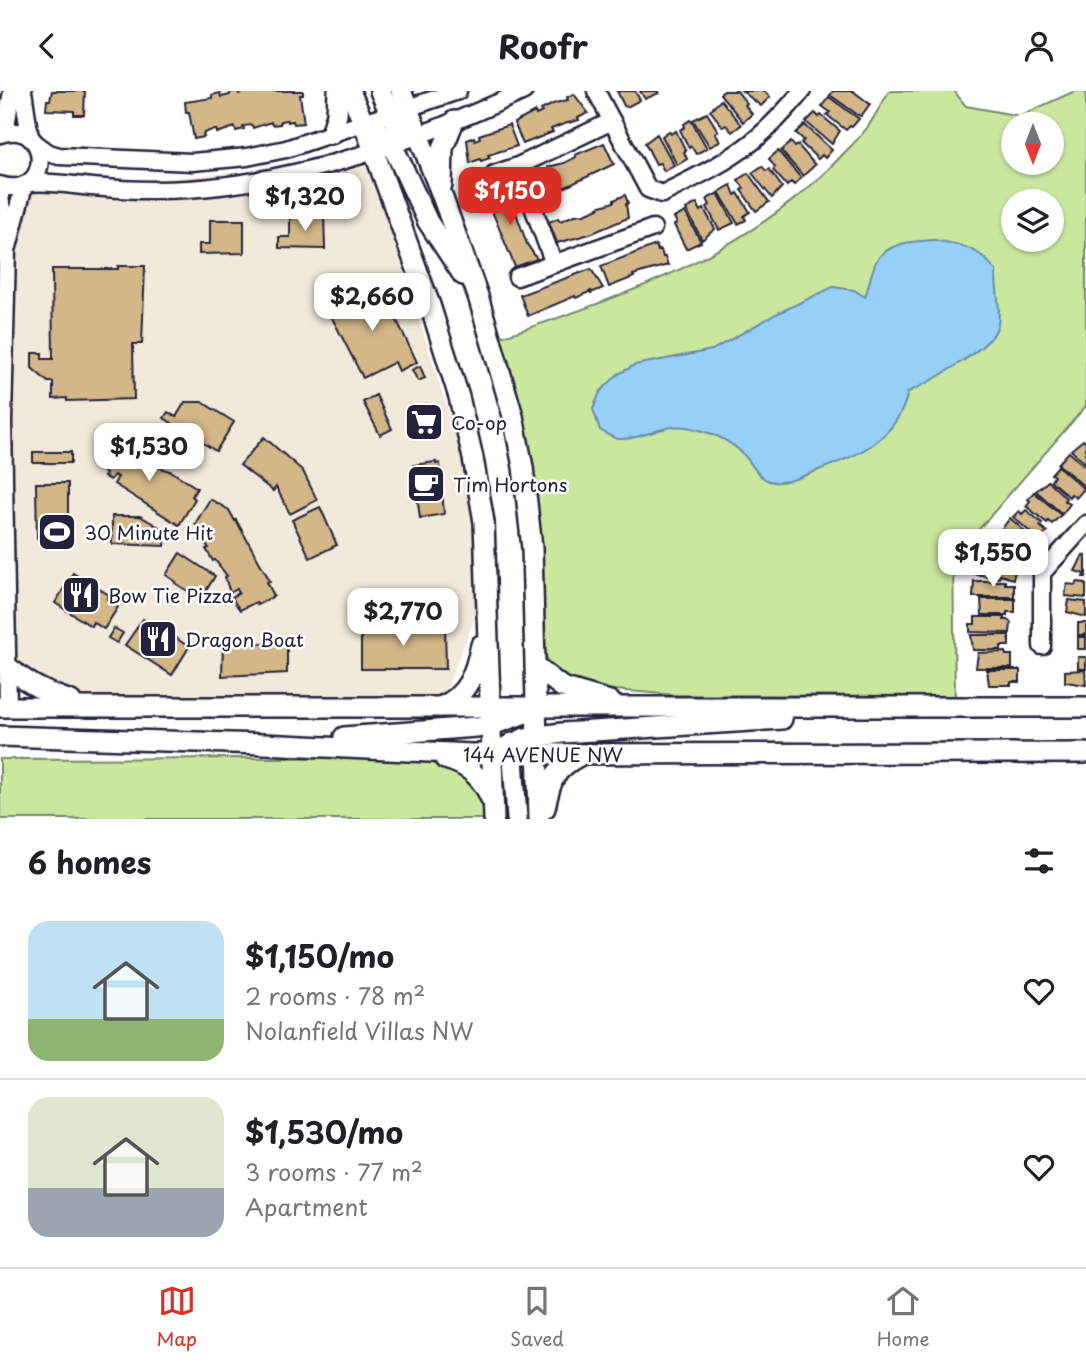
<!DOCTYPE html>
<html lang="en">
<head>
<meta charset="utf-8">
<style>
	:root { --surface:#fff; --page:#f6f6f6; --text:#202124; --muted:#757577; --line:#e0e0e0; --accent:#d93025 }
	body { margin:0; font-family:"Playpen Sans",sans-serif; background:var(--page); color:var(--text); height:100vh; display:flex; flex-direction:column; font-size:26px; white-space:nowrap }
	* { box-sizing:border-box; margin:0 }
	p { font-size:23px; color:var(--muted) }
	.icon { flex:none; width:38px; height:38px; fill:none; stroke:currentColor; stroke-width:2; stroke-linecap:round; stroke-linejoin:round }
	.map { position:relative; height:728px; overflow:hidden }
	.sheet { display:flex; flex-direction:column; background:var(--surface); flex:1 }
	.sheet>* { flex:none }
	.needle { width:46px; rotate:180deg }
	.controls { position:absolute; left:1001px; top:21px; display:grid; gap:14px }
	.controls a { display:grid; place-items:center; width:63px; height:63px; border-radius:50%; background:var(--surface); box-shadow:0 2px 5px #0004; font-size:35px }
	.price { position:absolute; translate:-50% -60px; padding:0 16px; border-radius:14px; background:#fff; color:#222; font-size:23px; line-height:46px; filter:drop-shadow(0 2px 4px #0008) }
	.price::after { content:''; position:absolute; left:50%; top:42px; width:21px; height:16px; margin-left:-10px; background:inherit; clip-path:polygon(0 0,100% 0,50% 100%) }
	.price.active { background:var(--accent); color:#fff }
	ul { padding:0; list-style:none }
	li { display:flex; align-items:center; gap:21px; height:175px; padding:0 28px }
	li+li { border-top:2px solid var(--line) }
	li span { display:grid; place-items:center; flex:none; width:196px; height:140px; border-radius:21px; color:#555 }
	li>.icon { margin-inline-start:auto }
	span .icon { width:84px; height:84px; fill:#fffc; stroke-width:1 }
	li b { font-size:30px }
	h2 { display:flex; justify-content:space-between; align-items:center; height:84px; padding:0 28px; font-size:30px }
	header { display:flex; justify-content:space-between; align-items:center; height:91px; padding:0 28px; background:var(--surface); font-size:32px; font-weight:700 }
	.menu { display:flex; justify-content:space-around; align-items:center; height:98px; border-top:2px solid var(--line); background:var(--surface); font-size:19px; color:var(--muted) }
	.menu a { display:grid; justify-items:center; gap:4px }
	.menu .active { color:var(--accent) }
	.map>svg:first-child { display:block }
	.built { fill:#f2e9db }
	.green { fill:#cae79e; stroke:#76846c; stroke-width:2; fill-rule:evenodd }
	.water { fill:#97d0f7; stroke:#688aac; stroke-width:2 }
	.building { fill:#d3b788; stroke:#22223b; stroke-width:2 }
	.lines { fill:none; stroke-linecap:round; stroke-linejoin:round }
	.minor-casing { stroke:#22223b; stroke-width:21 }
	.major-casing { stroke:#22223b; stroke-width:24 }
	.minor { stroke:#fff; stroke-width:16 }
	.major { stroke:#fff; stroke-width:19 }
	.labels { text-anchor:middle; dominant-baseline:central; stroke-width:5; stroke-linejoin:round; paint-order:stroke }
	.poi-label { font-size:19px; fill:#22223b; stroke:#fff; text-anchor:start }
	.street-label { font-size:19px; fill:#22223b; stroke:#fff }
</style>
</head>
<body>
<header><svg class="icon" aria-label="back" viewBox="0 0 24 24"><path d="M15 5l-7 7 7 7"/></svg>Roofr<svg class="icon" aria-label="person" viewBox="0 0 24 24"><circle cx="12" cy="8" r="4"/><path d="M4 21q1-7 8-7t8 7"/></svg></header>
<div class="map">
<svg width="1086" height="728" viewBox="0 0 1086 728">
	<rect width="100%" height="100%" fill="#fff"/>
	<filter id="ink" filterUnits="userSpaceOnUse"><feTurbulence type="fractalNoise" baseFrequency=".0143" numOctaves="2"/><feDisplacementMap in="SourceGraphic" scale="14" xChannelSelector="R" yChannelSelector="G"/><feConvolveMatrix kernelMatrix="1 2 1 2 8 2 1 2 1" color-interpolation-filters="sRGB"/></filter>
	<g filter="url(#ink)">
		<!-- built -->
		<path class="built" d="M369 70 468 382 479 517 443 606 357 616H88L8 576 7 158 30 99Z"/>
		<!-- green -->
		<g class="green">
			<path d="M889 0H954L966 15 1020 25 1075 0H1086V315L953 468 955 605 677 604 590 597 569 593 549 576 543 552 541 455 535 394 519 310 500 246C624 207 756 159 845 61 853 53 861 45 867 37 875 25 882 12 889 0ZM1013 33H1052V72H1013ZM1013 110H1052V149H1013Z"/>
			<path d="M496 666 497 728H0V668Z"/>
		</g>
		<!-- water -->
		<path class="water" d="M934 149C961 154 979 156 996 180 995 198 1003 223 996 239 987 259 927 293 908 301 897 351 853 366 811 382 799 387 782 394 769 390 757 386 752 372 744 364 729 348 708 340 687 336 666 332 641 349 619 348 613 347 605 342 600 339L593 318 600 301 618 283 635 274 712 259 776 223 833 196 854 199 865 206C868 197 873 175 877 169 889 151 915 150 934 149Z"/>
		<!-- building -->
		<g class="building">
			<path d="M52 0H85L84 24H74V20L46 19 47 9H50Z"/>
			<path d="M238 0 239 3 247 0H303V4H300L304 32 294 33 293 30 287 31V29L280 30V33L272 34 271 31 253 37 252 34 243 35 244 38 236 40 235 36 217 42V39L209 40 203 43 204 46 194 48 189 21H186L185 11 212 7V4L220 2 221 6 230 4V1Z"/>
			<path d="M617 0H635L640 9 627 16 624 15Z"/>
			<path d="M640 0H658L659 2 645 8Z"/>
			<path d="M724 0H737L747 13 745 14 752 23 743 31 720 3Z"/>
			<path d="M742 0H764L770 6 761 15Z"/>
			<path d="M833 0H853L870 13 861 25 858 24 830 4Z"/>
			<path d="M574 3 588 22 578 27 579 29 564 33 551 38 553 41 523 53 514 32 535 21 536 24 542 21 541 19 555 12 568 9 567 6Z"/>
			<path d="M829 6 859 28 852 36 850 35 846 39 827 24 830 21 822 15Z"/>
			<path d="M721 9 741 34 732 41 726 34 723 36 710 19Z"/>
			<path d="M707 22 718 40 715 42 720 50 710 56 693 29Z"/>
			<path d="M815 22 819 26 821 24 840 40 832 53 806 31Z"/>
			<path d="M691 29 707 57 696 63 691 55 689 57 680 39 685 36 684 33Z"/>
			<path d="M509 34 517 55 488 64 490 67 481 70 480 68 470 72 467 49 474 46 475 49 480 47 479 44Z"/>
			<path d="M805 34 832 59 825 67 822 64 818 68 801 52 804 49 796 42Z"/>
			<path d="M669 40 671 43 676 40 686 60 684 61 687 68 677 74 662 45Z"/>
			<path d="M657 43 674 74 664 80 660 72 656 73 645 52Z"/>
			<path d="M791 51 795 56 798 54 815 74 803 85 781 60Z"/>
			<path d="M604 52 614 73 547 105 539 93 536 94 533 86 549 78 548 76 564 72 576 66 575 64Z"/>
			<path d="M778 60 801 87 794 94 791 91 787 95 773 79 775 76 769 68Z"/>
			<path d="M762 75 766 80 769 78 782 96 772 107 752 82Z"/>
			<path d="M748 82 769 111 756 120 741 99 744 97 738 89Z"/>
			<path d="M498 87 501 94 481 101 478 94Z"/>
			<path d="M731 94 735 104 738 102 750 121 744 125 746 129 738 133 719 101Z"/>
			<path d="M501 99 502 101 508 99 527 153 537 168 515 176 485 103Z"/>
			<path d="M718 102 734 132 719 139 707 116 710 114 707 108Z"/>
			<path d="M625 104 628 112 626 113 628 127 590 143 557 152 549 131 558 127 560 130 575 124 584 123 599 117 598 116 614 111V109Z"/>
			<path d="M697 112 701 120 704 118 715 138 702 149 686 118Z"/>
			<path d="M685 121 701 151 686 158 674 134 677 132 674 127Z"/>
			<path d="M311 123H324L325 158 279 157V146H290V124Z"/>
			<path d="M210 129H244V162L199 163V153H210Z"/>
			<path d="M656 154 658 160 661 159 663 166H665L668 174 633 184 634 186 609 196 601 175Z"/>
			<path d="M118 175H145L142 253H133L134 308 67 310V307L53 308V291H48L32 277V262H42V268H53L52 178H118Z"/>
			<path d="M591 178 603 197 591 202V200L576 207 575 205 528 225 520 204Z"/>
			<path d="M378 196 386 212 388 211 417 271 399 280 395 271 363 287 328 219Z"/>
			<path d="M420 275 425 287 418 290 412 279Z"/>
			<path d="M376 304 392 338 380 344 363 311Z"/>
			<path d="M185 311H202L234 331 216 360 164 327 168 321 176 326Z"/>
			<path d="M426 313 438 336 414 347 411 340 420 317Z"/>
			<path d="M264 346 303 380 317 409 290 423 276 396 273 400 240 374Z"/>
			<path d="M119 348 151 373 172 381 197 397 192 405 195 408 179 434 114 393 118 386 114 384 110 389 104 386 106 383 102 380 104 377 101 375Z"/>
			<path d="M1083 349 1086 352V373L1071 359Z"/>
			<rect x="33" y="361" width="38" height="11"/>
			<path d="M1069 361 1086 376V397L1058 373Z"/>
			<path d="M436 371V373L440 372 444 423 420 427 413 374Z"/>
			<path d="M1058 375 1084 398 1076 407 1071 403 1069 406 1051 390 1054 385 1051 383Z"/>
			<path d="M1048 390 1066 407 1064 409 1070 413 1062 423 1036 400Z"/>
			<path d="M36 392H68V447H37Z"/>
			<path d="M1034 401 1061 424 1052 433 1048 430 1047 432 1026 415 1030 410 1028 408Z"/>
			<path d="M210 408 229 419 235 430 236 429 270 490 267 491 274 505 257 514 256 511 240 519 235 512 232 506 239 502 237 498 230 502 225 486 227 485 215 469 213 470 206 458 209 457 199 444 205 441 195 433Z"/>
			<path d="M320 416 337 454 310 467 292 429Z"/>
			<path d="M1026 419 1042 432 1040 435 1047 441 1039 449 1013 426 1019 420 1022 423Z"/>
			<path d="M112 425H140L166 440 165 455 112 453Z"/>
			<path d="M1010 427 1035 450 1028 458 1022 453 1020 456 1001 439Z"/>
			<path d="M994 446 1015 455 1013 459 1023 463 1018 474 984 459 988 450 991 451Z"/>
			<path d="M180 462 215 485 201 508 175 492 176 491 166 484Z"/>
			<path d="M979 464 1000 468V470L1016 476 1013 488 1000 484 999 487 974 483 976 478 971 476 974 469 977 470Z"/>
			<path d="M1083 464 1086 465V486H1083L1084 483 1075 480Z"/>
			<path d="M73 482 109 504 107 509 118 516 104 538 93 531 91 535 55 512Z"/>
			<path d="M974 490H1005V493H1014V506H973Z"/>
			<path d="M1077 491 1086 492V507L1065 505 1067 493 1076 494Z"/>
			<path d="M981 508H1015V521H1007V524H982Z"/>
			<path d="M1069 509 1086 511V526L1067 521Z"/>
			<path d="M975 526H1004V529H1009L1011 532 1010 542 970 541V533H975Z"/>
			<path d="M143 528 154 535 155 533 189 556 172 584 125 554Z"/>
			<rect x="1078" y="532" width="8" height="12"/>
			<path d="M361 535H445L446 578H361Z"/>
			<path d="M114 537 123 542 117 552 108 547Z"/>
			<path d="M971 544H1009V555H1001V559H973Z"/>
			<rect x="1078" y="546" width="8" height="12"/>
			<path d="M223 551 287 553V582L222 585Z"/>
			<path d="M1006 561V564H1012V577H976L978 562Z"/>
			<rect x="1078" y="566" width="8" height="12"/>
			<path d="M987 579H1020V591H1011V594H989Z"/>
			<path d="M1085 579 1086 594 1065 591V580Z"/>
		</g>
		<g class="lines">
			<!-- minor casing -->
			<g class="minor-casing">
				<g id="minor">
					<path d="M23 0 30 47"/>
					<path d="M596 0 648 98 662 103C692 88 726 72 752 51 771 36 787 18 802 0"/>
					<path d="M0 43C53 26 53 111 0 94"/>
					<path d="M0 43 6 35 12 0"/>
					<path d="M35 52 49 62 59 65 192 71 247 66 286 58 458 0"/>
					<path d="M518 75 554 173"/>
					<path d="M494 83 518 75 612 30"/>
					<path d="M29 92C50 90 71 94 92 96 124 99 157 100 188 98 306 90 417 49 524 0"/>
					<path d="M0 105 7 158 3 331 8 616"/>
					<path d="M8 156 24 94"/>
					<path d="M517 186 653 137"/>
					<path d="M1042 555V482L1086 433"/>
				</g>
			</g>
			<!-- major casing -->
			<g class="major-casing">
				<g id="major">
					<path d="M350 0 364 33 430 214 459 306 473 367 484 431 494 728"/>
					<path d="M380 0C389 20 395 39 418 46"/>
					<path d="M401 0 441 102 478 205 513 325 523 376 532 457 539 728"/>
					<path d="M364 33 385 44 398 66 428 131 463 184"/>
					<path d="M331 43 337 23 338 0"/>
					<path d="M442 94 443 57 454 30"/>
					<path d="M8 576C30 594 44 601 71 610"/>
					<path d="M536 576 562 596 610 610"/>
					<path d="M0 616H1086"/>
					<path d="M440 616C468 605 475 582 481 554"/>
					<path d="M0 645 263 653 471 663 1086 662"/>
					<path d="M344 646 489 635 528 621"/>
					<path d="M512 652 517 728"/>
					<path d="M497 660 525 647 562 642 782 628"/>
					<path d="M445 668C468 674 482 686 491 708"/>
					<path d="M545 717C551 688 554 678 581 664"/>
				</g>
			</g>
			<!-- minor -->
			<use href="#minor" class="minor"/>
			<!-- major -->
			<use href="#major" class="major"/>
		</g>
	</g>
	<!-- icons -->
	<defs>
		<g id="supermarket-square" transform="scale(2.0125)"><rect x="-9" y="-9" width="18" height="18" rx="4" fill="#22223b" stroke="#fff"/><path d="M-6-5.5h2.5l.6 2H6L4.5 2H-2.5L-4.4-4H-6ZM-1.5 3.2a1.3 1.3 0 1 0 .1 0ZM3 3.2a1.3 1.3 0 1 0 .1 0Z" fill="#fff"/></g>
		<g id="cafe-square" transform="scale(2.0125)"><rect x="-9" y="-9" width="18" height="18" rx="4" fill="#22223b" stroke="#fff"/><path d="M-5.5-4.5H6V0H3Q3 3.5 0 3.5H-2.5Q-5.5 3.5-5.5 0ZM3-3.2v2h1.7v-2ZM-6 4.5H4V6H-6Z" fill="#fff"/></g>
		<g id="stadium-square" transform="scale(2.0125)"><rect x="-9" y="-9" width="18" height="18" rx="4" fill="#22223b" stroke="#fff"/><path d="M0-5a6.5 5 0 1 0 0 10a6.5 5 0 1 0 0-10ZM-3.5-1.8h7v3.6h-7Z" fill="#fff"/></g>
		<g id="restaurant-square" transform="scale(2.0125)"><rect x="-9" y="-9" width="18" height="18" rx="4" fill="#22223b" stroke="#fff"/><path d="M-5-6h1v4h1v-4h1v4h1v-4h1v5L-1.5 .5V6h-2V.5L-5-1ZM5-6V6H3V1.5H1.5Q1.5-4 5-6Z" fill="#fff"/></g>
	</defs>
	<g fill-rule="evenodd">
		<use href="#supermarket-square" x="424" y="331"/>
		<use href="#cafe-square" x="426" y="393"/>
		<use href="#stadium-square" x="57" y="441"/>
		<use href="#restaurant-square" x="81" y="504"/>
		<use href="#restaurant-square" x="158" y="548"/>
	</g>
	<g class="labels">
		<!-- poi labels -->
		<g class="poi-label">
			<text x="451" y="331">Co-op</text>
			<text x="453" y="393">Tim Hortons</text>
			<text x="84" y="441">30 Minute Hit</text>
			<text x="108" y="504">Bow Tie Pizza</text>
			<text x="185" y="548">Dragon Boat</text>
		</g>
		<!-- street labels -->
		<g class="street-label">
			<text x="543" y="663">144 AVENUE NW</text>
		</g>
	</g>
</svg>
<div class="controls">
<a><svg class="needle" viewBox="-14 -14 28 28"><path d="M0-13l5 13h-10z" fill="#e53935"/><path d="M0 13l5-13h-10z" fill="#757577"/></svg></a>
<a><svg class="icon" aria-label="layers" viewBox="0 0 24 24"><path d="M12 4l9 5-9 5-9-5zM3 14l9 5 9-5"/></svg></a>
</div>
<b class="price active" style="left:510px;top:136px">$1,150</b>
<b class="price" style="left:305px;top:142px">$1,320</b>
<b class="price" style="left:372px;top:242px">$2,660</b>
<b class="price" style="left:149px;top:392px">$1,530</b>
<b class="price" style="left:993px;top:498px">$1,550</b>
<b class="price" style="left:403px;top:557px">$2,770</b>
</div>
<section class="sheet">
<h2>6 homes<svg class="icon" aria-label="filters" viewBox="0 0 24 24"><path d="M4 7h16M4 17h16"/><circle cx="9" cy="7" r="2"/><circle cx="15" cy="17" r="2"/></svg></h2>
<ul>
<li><span style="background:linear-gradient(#bfe0f5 70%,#8fb573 0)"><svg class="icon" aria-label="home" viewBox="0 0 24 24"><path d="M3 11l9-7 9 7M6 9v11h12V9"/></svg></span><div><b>$1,150/mo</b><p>2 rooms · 78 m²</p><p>Nolanfield Villas NW</p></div><svg class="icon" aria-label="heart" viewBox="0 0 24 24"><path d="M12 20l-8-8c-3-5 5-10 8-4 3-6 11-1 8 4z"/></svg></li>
<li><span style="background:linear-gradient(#dfe7d0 65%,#9aa5b1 0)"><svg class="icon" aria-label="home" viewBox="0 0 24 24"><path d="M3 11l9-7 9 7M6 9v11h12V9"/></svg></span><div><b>$1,530/mo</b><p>3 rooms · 77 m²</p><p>Apartment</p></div><svg class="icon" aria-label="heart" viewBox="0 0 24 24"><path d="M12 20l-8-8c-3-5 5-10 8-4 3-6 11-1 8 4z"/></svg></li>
</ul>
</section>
<nav class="menu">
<a class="active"><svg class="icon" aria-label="map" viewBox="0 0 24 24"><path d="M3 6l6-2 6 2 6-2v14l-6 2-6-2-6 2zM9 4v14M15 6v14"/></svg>Map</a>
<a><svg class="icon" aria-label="saved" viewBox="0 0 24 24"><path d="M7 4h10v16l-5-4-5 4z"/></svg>Saved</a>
<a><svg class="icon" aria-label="home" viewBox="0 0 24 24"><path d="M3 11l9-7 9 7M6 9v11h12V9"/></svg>Home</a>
</nav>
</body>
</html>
